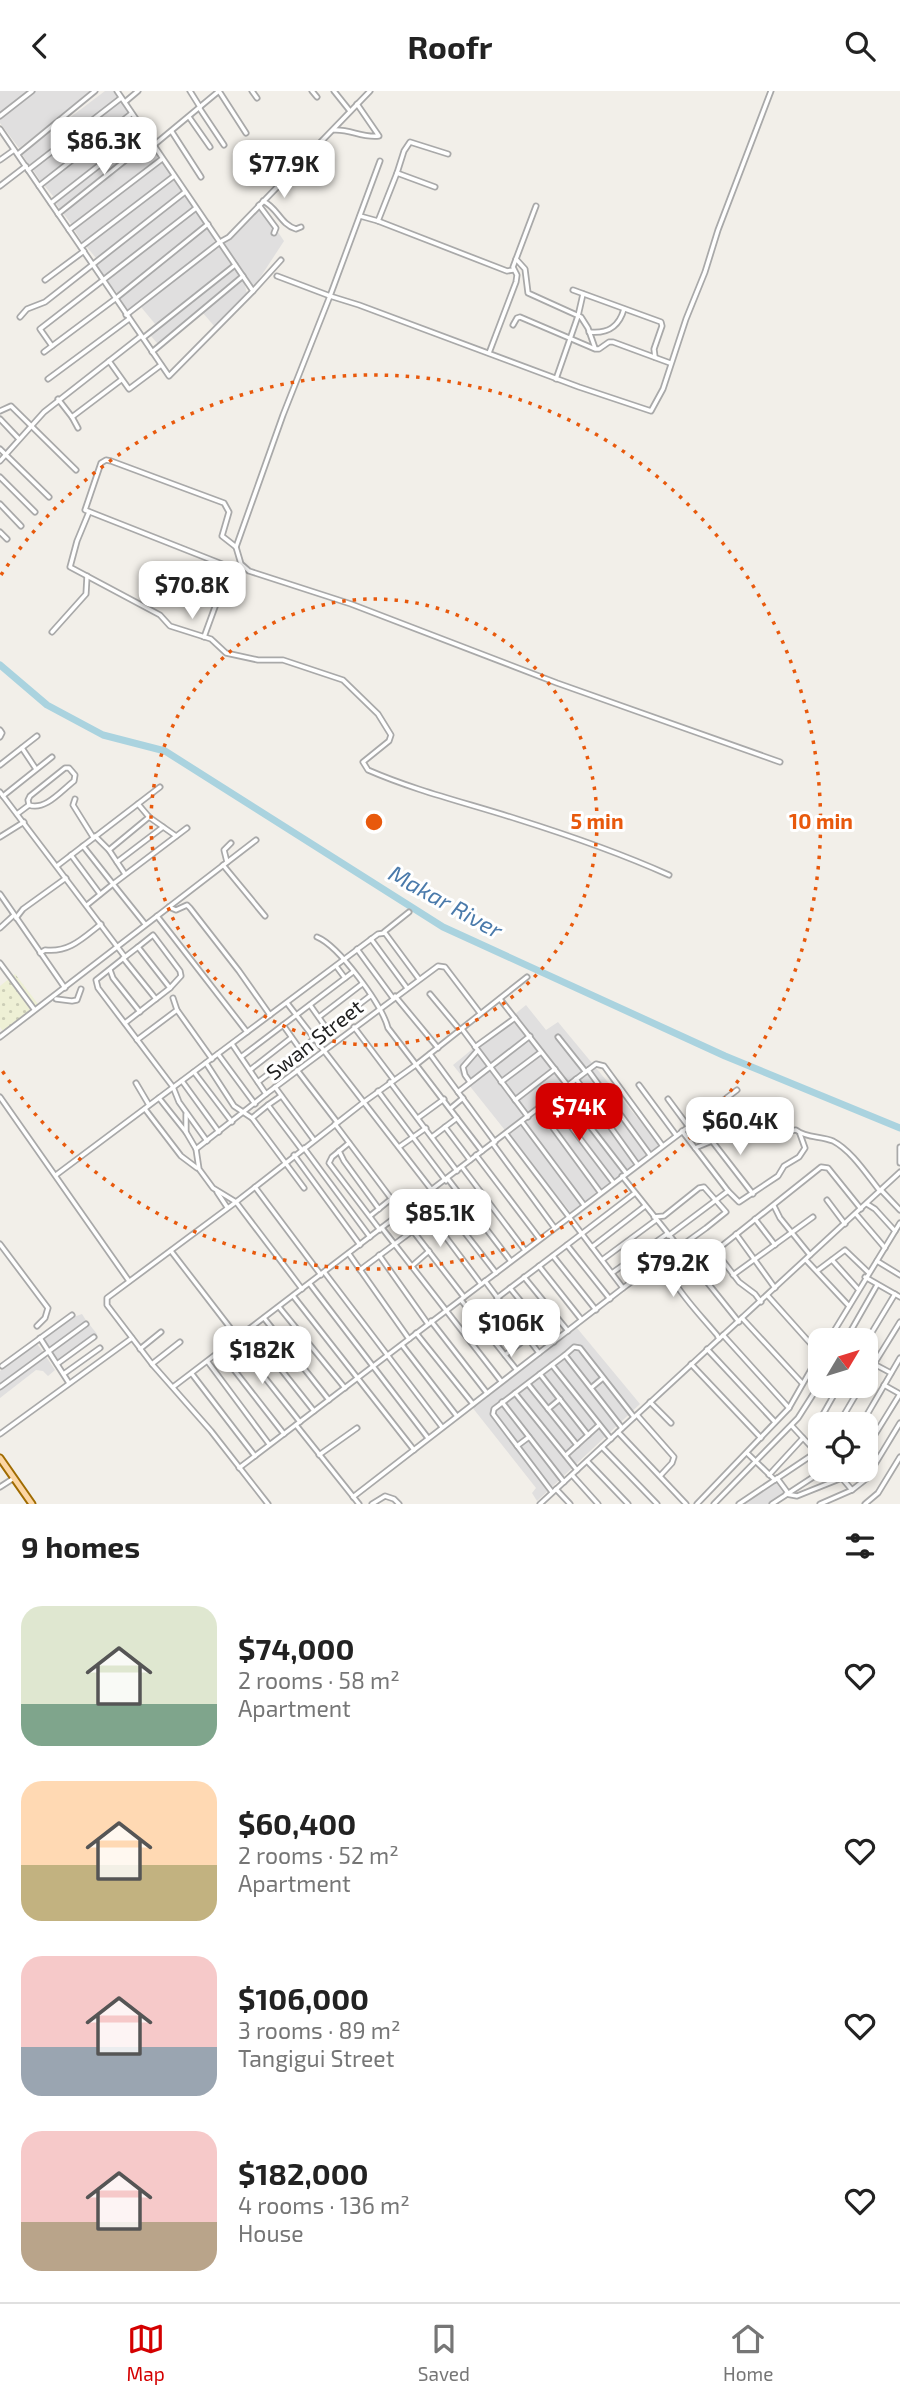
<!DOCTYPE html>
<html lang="en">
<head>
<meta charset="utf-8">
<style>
	:root { --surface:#fff; --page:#f6f6f6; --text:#222; --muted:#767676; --line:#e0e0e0; --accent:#d40000 }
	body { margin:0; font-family:"Exo 2",sans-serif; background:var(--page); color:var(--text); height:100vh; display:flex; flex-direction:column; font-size:26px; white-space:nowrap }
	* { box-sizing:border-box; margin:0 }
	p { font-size:23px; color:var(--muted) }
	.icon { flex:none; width:38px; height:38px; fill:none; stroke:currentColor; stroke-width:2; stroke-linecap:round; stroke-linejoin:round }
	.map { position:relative; height:1413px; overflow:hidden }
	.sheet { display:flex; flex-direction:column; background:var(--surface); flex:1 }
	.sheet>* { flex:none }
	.needle { width:46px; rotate:52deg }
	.buttons { position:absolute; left:808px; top:1237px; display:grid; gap:14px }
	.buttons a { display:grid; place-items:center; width:70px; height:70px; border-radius:14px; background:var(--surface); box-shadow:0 4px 10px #0003; font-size:35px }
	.price { position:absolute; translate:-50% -60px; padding:0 16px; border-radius:14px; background:#fff; color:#222; font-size:23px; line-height:46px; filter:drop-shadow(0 2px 4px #0008) }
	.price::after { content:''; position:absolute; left:50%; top:42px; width:21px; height:16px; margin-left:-10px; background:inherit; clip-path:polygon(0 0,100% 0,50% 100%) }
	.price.active { background:var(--accent); color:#fff }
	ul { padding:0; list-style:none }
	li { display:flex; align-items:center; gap:21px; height:175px; padding:0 21px }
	li span { display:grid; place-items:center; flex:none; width:196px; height:140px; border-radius:21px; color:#555 }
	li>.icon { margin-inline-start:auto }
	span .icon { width:84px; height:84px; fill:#fffc; stroke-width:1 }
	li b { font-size:30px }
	h2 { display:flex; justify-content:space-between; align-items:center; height:84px; padding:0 21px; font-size:30px }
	header { display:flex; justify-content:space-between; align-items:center; height:91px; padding:0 21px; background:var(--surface); font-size:32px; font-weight:700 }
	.tab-bar { display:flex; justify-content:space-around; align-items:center; height:98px; border-top:2px solid var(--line); background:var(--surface); font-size:19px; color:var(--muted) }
	.tab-bar a { display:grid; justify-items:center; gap:4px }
	.tab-bar .active { color:var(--accent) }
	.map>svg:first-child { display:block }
	.residential { fill:#e0dfdf }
	.farmland { fill:url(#farmland-dots) }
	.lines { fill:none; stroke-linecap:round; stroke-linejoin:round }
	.river { stroke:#aad3df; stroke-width:7 }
	.minor-casing { stroke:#a9a9a9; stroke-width:7 }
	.primary-casing { stroke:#a06b00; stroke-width:9 }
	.minor { stroke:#fff; stroke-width:3.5 }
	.primary { stroke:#fcd6a4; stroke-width:5 }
	.ring { fill:none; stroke:#e8590c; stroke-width:3.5; stroke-dasharray:3.5 7 }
	.labels { text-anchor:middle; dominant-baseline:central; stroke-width:6; stroke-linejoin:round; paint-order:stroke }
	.street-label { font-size:21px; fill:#222; stroke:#fff }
	.water-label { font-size:23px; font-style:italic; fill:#4a7aab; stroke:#fff }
	.centre { fill:#e8590c; stroke:#fff; stroke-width:3.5 }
	.ring-label { font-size:21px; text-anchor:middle; font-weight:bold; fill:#e8590c; stroke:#fff; stroke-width:6; stroke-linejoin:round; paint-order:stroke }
</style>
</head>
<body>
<header><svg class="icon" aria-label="back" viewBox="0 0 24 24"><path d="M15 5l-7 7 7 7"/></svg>Roofr<svg class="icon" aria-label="search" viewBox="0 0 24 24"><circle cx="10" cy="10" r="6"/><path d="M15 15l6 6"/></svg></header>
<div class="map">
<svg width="900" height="1413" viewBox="0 0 900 1413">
	<defs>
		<pattern id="farmland-dots" width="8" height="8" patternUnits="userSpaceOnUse" patternTransform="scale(1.75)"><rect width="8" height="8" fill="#eef0d5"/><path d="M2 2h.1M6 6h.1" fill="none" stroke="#ccceb7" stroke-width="1.8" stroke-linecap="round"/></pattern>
	</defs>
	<rect width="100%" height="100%" fill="#f2efe9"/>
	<!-- residential -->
	<g class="residential">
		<path d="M0 0H29L0 22Z"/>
		<path d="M35 0H93L19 57 0 32V26Z"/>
		<path d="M105 0H113L118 7 29 74 22 63Z"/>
		<path d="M121 9 130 23 41 91 32 77Z"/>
		<path d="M132 26 141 39 54 106 43 93Z"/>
		<path d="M143 43 160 68 72 134 54 110Z"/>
		<path d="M162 71 172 85 83 153 74 138Z"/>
		<path d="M173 88 183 102 96 167 86 155Z"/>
		<path d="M186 104 194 117 105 186 95 172Z"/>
		<path d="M259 113 284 150 254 196 223 154Z"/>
		<path d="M196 120 206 133 118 203 107 190Z"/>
		<path d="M208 136 216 154 129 222 119 207Z"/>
		<path d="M219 155 231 174 156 234 141 216Z"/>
		<path d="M234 176 241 185 158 253 150 244Z"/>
		<path d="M243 186 247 203 215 236 203 222Z"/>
		<path d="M526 914 546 939 558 931 664 1059 575 1127 453 974Z"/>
		<path d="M82 1223 87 1231 50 1257 43 1247 71 1227Z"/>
		<path d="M89 1233 97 1243 59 1271 51 1260Z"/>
		<path d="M577 1237 640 1313 537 1410 532 1402 536 1397 472 1316Z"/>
		<path d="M37 1253 44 1262 0 1295V1280Z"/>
		<path d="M45 1264 55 1279 48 1285 43 1280 36 1279 0 1307V1299Z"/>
		<path d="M775 1390 784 1403 769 1413H741Z"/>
	</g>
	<!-- farmland -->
	<path class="farmland" d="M15 883 38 913 3 940 0 936V895Z"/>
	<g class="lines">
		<!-- river -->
		<path class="river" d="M0 574 47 614 103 644 165 660 443 836 725 965 900 1037"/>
		<!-- minor casing -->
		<g class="minor-casing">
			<g id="minor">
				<path d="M190 0 200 16"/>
				<path d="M219 0 246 42"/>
				<path d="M252 0 257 7"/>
				<path d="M312 0 317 6"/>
				<path d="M334 0 350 20"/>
				<path d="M771 0 718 139 705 181 686 228 663 298 651 320 579 296 359 214 330 205 283 324 236 456 241 473 249 480 351 513 557 592 780 671"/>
				<path d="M125 11 138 0"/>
				<path d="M200 18 224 54"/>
				<path d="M0 25 32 0"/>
				<path d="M189 26 210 56"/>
				<path d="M0 38 169 285 253 200 117 0"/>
				<path d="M334 39C351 38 361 47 379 45L357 13"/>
				<path d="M172 41 201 86"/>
				<path d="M154 54 219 0"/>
				<path d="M268 56 293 79"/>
				<path d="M18 63 95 0"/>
				<path d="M0 69 14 59"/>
				<path d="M298 73 303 75 310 86 319 87"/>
				<path d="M28 79 121 7"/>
				<path d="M397 82 404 60 410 51 448 63"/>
				<path d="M0 95 26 75"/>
				<path d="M39 95 131 23"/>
				<path d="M263 110C278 117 280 133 296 138L301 136"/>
				<path d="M51 112 143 40"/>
				<path d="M259 114 276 137 274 142"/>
				<path d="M58 123 127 68 128 64 122 56"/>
				<path d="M360 125 378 130 397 82 435 96"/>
				<path d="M378 130 507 180 513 179"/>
				<path d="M69 139 162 68"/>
				<path d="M81 156 174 85"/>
				<path d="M516 168 525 178 528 202 581 226 588 237 595 257"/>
				<path d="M277 185 330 205 380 70"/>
				<path d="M45 189 84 160"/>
				<path d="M573 199 661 231 662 235 654 258 655 266"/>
				<path d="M253 200 281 169"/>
				<path d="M126 224 220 151 229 146 370 0"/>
				<path d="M20 226 27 218 45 211 185 101"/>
				<path d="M513 234 517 227 520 226 595 258H599L609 251H613L670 272"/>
				<path d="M589 241C608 243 619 236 624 218"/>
				<path d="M143 247 235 174"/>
				<path d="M52 255 40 238 196 117"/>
				<path d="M44 261 115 208 208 133"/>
				<path d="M152 261 243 185"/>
				<path d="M489 262 516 191 517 184 513 176 536 115"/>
				<path d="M109 270 129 298 161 274"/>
				<path d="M48 288 129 228"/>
				<path d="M556 288 578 225 583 203"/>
				<path d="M58 308 72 326 121 289"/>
				<path d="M0 320 11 315 76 379"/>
				<path d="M72 326 78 337"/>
				<path d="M0 328 19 348"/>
				<path d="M0 358 49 406"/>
				<path d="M0 370 44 321 141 245"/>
				<path d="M0 386 35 421"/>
				<path d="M0 413 21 435"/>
				<path d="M89 421 77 450 70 476 160 524 170 535 211 548 226 562 258 569H283L343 589 378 623 391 644 389 650 363 671 368 679C416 700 467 712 517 728 568 744 620 762 669 784"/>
				<path d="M0 441 7 448"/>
				<path d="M52 541 86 503 87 485"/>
				<path d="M204 546 227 483V475L85 419 101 372 106 369 111 370 224 412 229 421 222 445 236 456"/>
				<path d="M0 639 2 642 0 646"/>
				<path d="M22 657 36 678"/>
				<path d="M0 674 37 645"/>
				<path d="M0 701 125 866 138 856 170 897"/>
				<path d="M3 705 52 666"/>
				<path d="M75 708 73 714 93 746"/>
				<path d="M138 713 149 726 176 745"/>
				<path d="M17 723 29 714 28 709 30 705 65 677H69L75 684 74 690C61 700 45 720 29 714"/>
				<path d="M95 745 109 759 125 783"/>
				<path d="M0 746 24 731"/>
				<path d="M83 755 113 793 87 814"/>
				<path d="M109 759 149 726"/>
				<path d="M71 764 100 803"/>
				<path d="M117 771 163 736"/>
				<path d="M227 771 224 759 231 752"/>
				<path d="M223 774 265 825"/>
				<path d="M57 775 160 696"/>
				<path d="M0 803 65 897"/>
				<path d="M169 816 176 819 187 814 190 817 239 880 270 924"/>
				<path d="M157 825 247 941"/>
				<path d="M16 827 23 818 66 787"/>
				<path d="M145 833 113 793 187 737"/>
				<path d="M0 837 14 824"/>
				<path d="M384 841 409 821"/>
				<path d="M317 846C339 855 382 914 388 937L482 1060"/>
				<path d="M371 848 407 897"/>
				<path d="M357 858 393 907"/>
				<path d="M40 862 45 859C69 862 83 847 101 833"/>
				<path d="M125 866 96 889 98 897 173 996 179 1011 207 1050"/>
				<path d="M123 867 156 908"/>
				<path d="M0 872 34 918"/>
				<path d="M336 875 345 887"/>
				<path d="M110 879 113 887 140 921"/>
				<path d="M430 903 460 939"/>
				<path d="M395 905 438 957"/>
				<path d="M173 907 177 919 212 968"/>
				<path d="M56 908 72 910 77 909 81 898"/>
				<path d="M500 908 568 995"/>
				<path d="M287 912 496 1182"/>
				<path d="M310 914 327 938"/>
				<path d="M319 926 362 893"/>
				<path d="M125 932 170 897 181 885 180 880 153 844 138 856"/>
				<path d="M283 934 300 958"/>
				<path d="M354 936 394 989"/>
				<path d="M462 938 528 1026"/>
				<path d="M0 946 256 749"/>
				<path d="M558 946 585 980"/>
				<path d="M137 949 177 919"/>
				<path d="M232 953 266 1003 438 875 445 876 480 922"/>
				<path d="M475 956 515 927"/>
				<path d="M218 963 255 1013"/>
				<path d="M430 963 495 1051"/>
				<path d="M241 966 353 881"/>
				<path d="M206 972 234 1015 252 1027 304 1097"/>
				<path d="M250 979 291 947"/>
				<path d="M297 979 337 1031"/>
				<path d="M588 979 650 1064"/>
				<path d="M194 981 232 1031"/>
				<path d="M576 988 637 1073"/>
				<path d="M182 990 219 1041"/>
				<path d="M258 991 370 905"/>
				<path d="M390 991 457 1080"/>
				<path d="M470 991 465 984 463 976 477 960"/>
				<path d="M501 991 541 961"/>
				<path d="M136 992 149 1014"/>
				<path d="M639 994 676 1044"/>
				<path d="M275 996 314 1049"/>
				<path d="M562 999 626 1082"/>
				<path d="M378 1000 446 1090"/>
				<path d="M458 1001 530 945"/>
				<path d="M281 1005 268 1014 302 1059"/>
				<path d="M0 1006 129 1190"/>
				<path d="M159 1007 186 1041"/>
				<path d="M550 1008 613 1091"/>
				<path d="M668 1008 688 1035"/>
				<path d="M515 1009 555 978"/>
				<path d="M451 1017 463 1007"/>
				<path d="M145 1018 181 1065 197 1077"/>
				<path d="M539 1018 600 1101"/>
				<path d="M186 1023V1041L196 1058 199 1078 213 1097 236 1111 302 1198"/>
				<path d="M706 1023 735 1028 768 1043 796 1039C806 1047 821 1045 833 1050 852 1060 867 1084 880 1100"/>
				<path d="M252 1027 268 1014"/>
				<path d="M418 1027 444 1008"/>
				<path d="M522 1031 584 1114"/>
				<path d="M335 1033 402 1122"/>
				<path d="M445 1036 470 1069"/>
				<path d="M682 1040 728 1100 739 1111 778 1085 784 1075 799 1066 805 1057 800 1043"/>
				<path d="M506 1043 623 1197"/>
				<path d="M432 1046 457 1027"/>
				<path d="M349 1052 332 1066 329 1072 380 1139"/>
				<path d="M493 1053 554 1136"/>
				<path d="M399 1056 426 1037"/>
				<path d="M900 1056V1072"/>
				<path d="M304 1057 370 1146"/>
				<path d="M695 1057 712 1050 753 1103"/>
				<path d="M196 1058 266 1003"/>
				<path d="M339 1060 344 1070 379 1118"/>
				<path d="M294 1064 360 1154"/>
				<path d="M476 1064 539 1147"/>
				<path d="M462 1076 524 1158"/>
				<path d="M56 1084 378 843 385 842 419 888"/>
				<path d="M622 1085 739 1231"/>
				<path d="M448 1088 510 1169"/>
				<path d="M255 1096 321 1184"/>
				<path d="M881 1099 900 1119"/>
				<path d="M217 1101 227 1116"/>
				<path d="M418 1109 481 1193"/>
				<path d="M827 1109 845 1133"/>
				<path d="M867 1113 875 1118 895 1140"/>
				<path d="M774 1115 780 1127 810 1164"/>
				<path d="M856 1123 885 1157"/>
				<path d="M370 1125 391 1108"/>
				<path d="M755 1128 775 1154"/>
				<path d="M382 1137 501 1290"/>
				<path d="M413 1140 464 1206"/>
				<path d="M736 1143 775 1197"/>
				<path d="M668 1145 728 1100"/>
				<path d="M0 1153 48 1217 45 1227 37 1235"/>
				<path d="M592 1156 645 1115"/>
				<path d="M171 1160 238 1247"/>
				<path d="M349 1163 409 1248"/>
				<path d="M379 1164 428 1233"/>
				<path d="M710 1164 720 1166 739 1191 755 1203 761 1211"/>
				<path d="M553 1165 596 1219"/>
				<path d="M602 1169 656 1129"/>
				<path d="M806 1169 849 1215"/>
				<path d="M832 1169 858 1198"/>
				<path d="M877 1170 900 1184"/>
				<path d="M412 1175 429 1160"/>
				<path d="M539 1175 581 1228"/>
				<path d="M693 1175 678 1186 675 1192C687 1211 702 1226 717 1244L719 1248"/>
				<path d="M694 1177 821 1076 828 1077 861 1118"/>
				<path d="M360 1179 431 1126"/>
				<path d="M817 1180 845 1159 868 1181"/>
				<path d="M325 1182 442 1336"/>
				<path d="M612 1182 667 1143"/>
				<path d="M733 1184 813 1126"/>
				<path d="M524 1186 568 1240"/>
				<path d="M865 1186 900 1206"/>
				<path d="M485 1190 539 1262"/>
				<path d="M310 1193 428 1347"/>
				<path d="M510 1197 554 1251"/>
				<path d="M768 1205 819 1262"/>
				<path d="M294 1206 414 1359"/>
				<path d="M497 1207 567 1154"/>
				<path d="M610 1208 567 1154 635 1102"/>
				<path d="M461 1209 516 1278"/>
				<path d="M279 1216 345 1297"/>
				<path d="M264 1227 329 1309"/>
				<path d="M742 1227 802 1292"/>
				<path d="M431 1230 487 1302"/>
				<path d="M249 1238 314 1320"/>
				<path d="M416 1242 473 1313"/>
				<path d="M723 1244 789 1317"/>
				<path d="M40 1247 69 1292"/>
				<path d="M235 1249 300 1331"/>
				<path d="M828 1250 900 1132"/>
				<path d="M845 1250 877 1194"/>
				<path d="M866 1251 895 1203"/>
				<path d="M402 1254 456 1324"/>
				<path d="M140 1258 161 1241"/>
				<path d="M707 1258 775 1331"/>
				<path d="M221 1262 284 1343"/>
				<path d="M505 1264 527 1247"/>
				<path d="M565 1264 574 1256 580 1257 634 1326"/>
				<path d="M208 1271 269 1353"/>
				<path d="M57 1273 94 1246"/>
				<path d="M152 1273 180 1251"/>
				<path d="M691 1273 761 1347"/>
				<path d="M874 1273 891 1282"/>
				<path d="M552 1274 611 1348"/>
				<path d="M2 1275 72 1224"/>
				<path d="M65 1282 100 1257"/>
				<path d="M192 1283 255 1365"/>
				<path d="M540 1283 588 1344 599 1334"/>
				<path d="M866 1286 900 1231"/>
				<path d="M528 1293 577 1354 588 1344"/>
				<path d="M884 1294 900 1303"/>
				<path d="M0 1296 86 1233"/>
				<path d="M173 1296 596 973 604 975 662 1054"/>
				<path d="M591 1297 603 1287"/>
				<path d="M515 1302 577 1379"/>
				<path d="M502 1311 564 1391"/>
				<path d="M650 1311 671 1332"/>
				<path d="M548 1318 560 1308"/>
				<path d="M637 1324 674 1366 672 1372 660 1385"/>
				<path d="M818 1332 839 1295"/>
				<path d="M296 1334 359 1413"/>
				<path d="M838 1334 861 1295"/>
				<path d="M861 1334 900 1267"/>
				<path d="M792 1335 816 1361"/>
				<path d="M618 1341 686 1413"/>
				<path d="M0 1343 132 1247"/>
				<path d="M517 1355 529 1346"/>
				<path d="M602 1356 657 1413"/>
				<path d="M866 1358 900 1303"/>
				<path d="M747 1362 775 1389"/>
				<path d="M319 1364 357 1337"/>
				<path d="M566 1364 577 1354"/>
				<path d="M587 1370 628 1413"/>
				<path d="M239 1377 737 999"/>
				<path d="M835 1379 852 1399"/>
				<path d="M858 1379 866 1388"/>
				<path d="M572 1384 598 1413"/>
				<path d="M769 1384 803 1347"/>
				<path d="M777 1387 788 1402"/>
				<path d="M0 1396 14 1387"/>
				<path d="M556 1398 570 1413"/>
				<path d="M552 1401 493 1323 494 1318 565 1264 622 1337"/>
				<path d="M786 1403 797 1405 842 1387"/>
				<path d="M353 1406 623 1197 706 1137 726 1121 704 1096 699 1097 664 1125 654 1126"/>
				<path d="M268 1413 211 1340 152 1273 107 1214V1207L236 1111 364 1011 417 973 527 886"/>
				<path d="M372 1413 385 1405 394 1408 399 1413"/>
				<path d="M540 1413 900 1081"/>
				<path d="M697 1413 789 1317 821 1261"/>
				<path d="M714 1413 798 1327 821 1291"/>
				<path d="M739 1413 821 1358"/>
				<path d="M772 1413 824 1379"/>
				<path d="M820 1413 852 1399 866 1388 900 1332"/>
				<path d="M865 1413 878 1402 900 1366"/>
			</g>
		</g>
		<!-- primary casing -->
		<g class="primary-casing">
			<path id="primary" d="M0 1367 32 1413"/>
		</g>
		<!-- minor -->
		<use href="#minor" class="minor"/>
		<!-- primary -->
		<use href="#primary" class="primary"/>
	</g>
	<!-- distance rings -->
	<g class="ring">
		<circle cx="374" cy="731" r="223"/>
		<path d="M1 484A447 447 0 1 1 1 978"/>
	</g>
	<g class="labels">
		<!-- street labels -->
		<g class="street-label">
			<text transform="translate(314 948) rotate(-38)">Swan Street</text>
		</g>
		<!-- water labels -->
		<g class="water-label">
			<text transform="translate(446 810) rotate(29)">Makar River</text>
		</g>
	</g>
	<circle cx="374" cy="731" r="10" class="centre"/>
	<g class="ring-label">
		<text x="597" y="738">5 min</text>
		<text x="821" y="738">10 min</text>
	</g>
</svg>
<div class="buttons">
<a><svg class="needle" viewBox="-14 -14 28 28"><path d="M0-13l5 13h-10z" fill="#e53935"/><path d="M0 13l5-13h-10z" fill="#767676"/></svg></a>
<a><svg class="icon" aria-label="locate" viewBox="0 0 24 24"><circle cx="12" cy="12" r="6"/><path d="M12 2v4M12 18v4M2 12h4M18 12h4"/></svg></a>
</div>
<b class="price" style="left:104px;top:86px">$86.3K</b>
<b class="price" style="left:284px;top:109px">$77.9K</b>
<b class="price" style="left:192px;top:530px">$70.8K</b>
<b class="price active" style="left:579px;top:1052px">$74K</b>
<b class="price" style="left:740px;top:1066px">$60.4K</b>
<b class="price" style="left:440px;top:1158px">$85.1K</b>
<b class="price" style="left:673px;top:1208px">$79.2K</b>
<b class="price" style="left:511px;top:1268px">$106K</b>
<b class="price" style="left:262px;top:1295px">$182K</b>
</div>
<section class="sheet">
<h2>9 homes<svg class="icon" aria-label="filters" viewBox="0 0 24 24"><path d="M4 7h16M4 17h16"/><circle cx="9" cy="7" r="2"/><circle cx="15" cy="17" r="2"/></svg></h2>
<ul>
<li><span style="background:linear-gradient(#dfe7d0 70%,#7fa58c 0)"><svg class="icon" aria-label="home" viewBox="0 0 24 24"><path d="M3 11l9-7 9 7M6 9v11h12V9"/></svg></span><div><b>$74,000</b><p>2 rooms · 58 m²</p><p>Apartment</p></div><svg class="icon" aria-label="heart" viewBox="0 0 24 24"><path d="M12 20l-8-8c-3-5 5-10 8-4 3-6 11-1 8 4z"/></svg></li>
<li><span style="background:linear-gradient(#ffd9b3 60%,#c2b280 0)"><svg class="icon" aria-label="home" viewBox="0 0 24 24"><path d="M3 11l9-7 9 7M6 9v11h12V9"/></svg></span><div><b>$60,400</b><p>2 rooms · 52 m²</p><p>Apartment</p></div><svg class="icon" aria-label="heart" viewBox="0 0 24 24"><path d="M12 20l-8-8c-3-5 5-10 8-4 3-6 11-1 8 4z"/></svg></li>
<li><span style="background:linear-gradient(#f6c9c9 65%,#9aa5b1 0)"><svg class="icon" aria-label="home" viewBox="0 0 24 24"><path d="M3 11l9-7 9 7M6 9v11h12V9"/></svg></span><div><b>$106,000</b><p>3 rooms · 89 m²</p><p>Tangigui Street</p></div><svg class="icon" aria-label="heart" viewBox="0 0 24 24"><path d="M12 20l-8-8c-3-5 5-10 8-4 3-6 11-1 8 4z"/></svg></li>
<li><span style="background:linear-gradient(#f6c9c9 65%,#b9a48a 0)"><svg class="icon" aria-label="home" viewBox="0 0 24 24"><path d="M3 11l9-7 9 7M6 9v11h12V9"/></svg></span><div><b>$182,000</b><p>4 rooms · 136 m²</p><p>House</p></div><svg class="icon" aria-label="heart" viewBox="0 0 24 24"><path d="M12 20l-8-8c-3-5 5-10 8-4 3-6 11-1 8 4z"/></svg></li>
</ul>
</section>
<nav class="tab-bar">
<a class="active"><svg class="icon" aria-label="map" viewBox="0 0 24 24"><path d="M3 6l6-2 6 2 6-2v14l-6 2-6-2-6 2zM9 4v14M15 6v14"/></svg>Map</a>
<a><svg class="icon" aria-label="saved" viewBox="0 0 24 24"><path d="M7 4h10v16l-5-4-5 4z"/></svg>Saved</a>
<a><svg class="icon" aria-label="home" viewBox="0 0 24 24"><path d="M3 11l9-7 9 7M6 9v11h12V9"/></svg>Home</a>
</nav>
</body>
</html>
